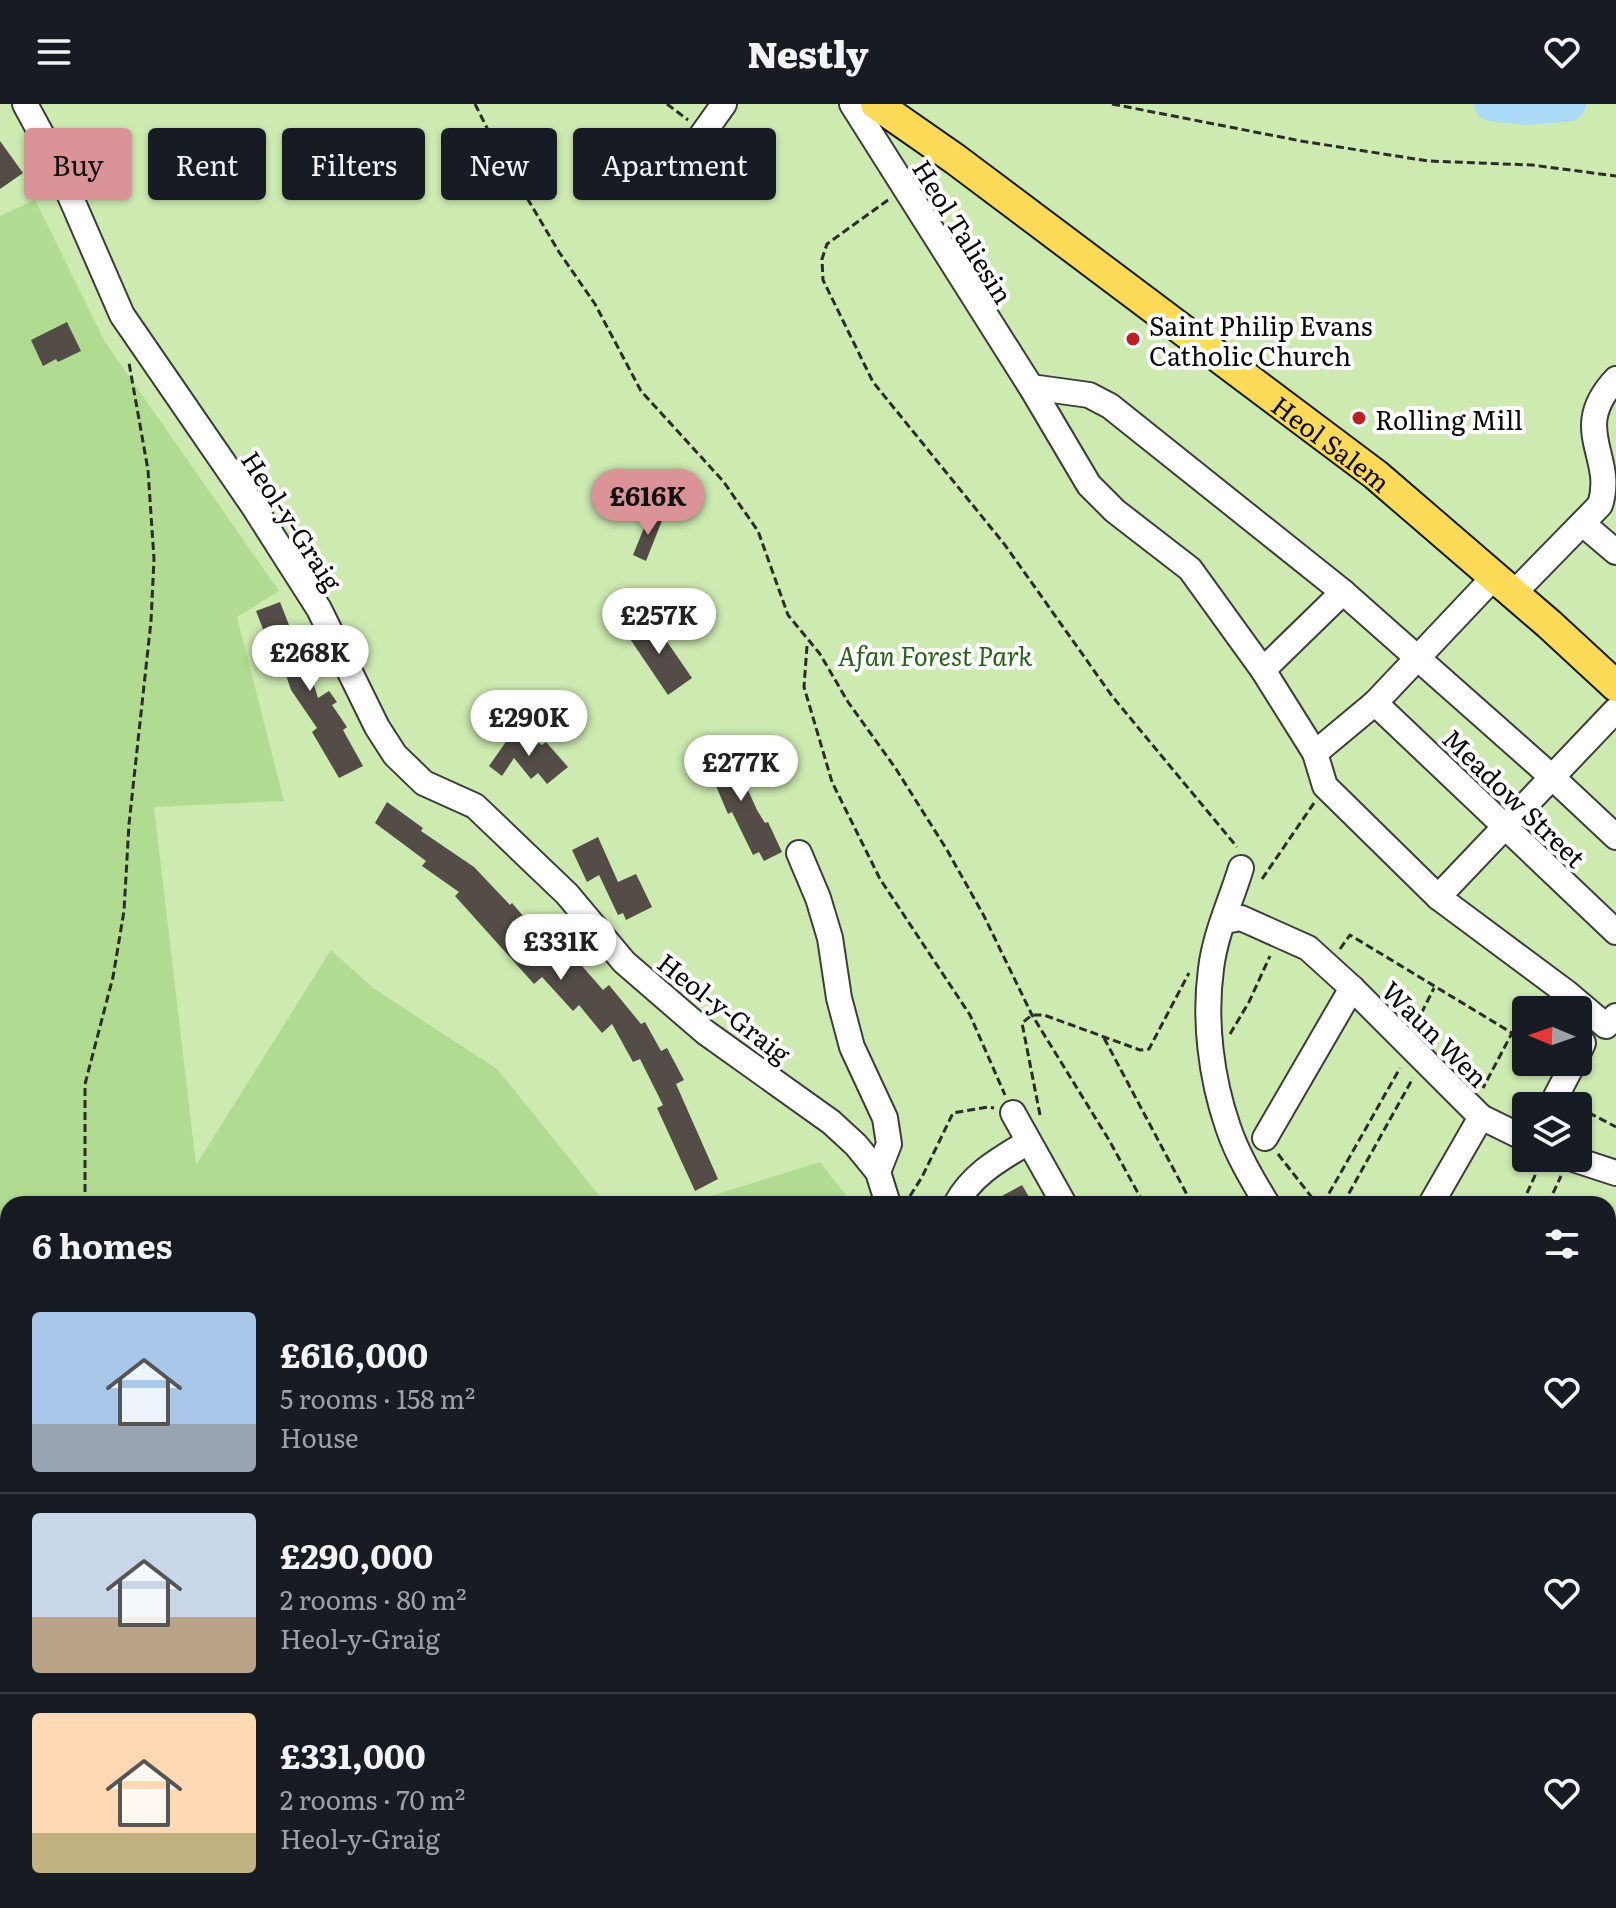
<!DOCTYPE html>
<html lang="en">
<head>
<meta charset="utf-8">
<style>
	:root { --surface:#171b24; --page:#242831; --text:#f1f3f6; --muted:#9ea1a6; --line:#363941; --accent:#da9497 }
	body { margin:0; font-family:Literata,serif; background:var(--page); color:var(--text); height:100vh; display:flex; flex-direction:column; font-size:30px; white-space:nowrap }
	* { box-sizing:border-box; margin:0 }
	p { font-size:26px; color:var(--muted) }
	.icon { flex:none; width:44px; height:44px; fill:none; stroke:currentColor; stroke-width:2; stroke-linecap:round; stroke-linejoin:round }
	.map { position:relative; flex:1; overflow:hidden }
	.sheet { position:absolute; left:0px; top:1092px; width:1616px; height:712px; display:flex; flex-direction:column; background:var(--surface); border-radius:24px 24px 0 0; box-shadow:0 2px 6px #0004 }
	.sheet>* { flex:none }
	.guide { position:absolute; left:24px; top:24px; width:800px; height:72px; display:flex; gap:16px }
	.needle { width:52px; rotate:272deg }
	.buttons { position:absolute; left:1512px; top:892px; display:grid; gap:16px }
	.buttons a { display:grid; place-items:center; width:80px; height:80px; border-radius:8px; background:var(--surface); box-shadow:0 2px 6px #0004; font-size:40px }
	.price { position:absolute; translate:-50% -68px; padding:0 18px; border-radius:28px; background:#fff; color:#222; font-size:26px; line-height:52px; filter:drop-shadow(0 2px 4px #0008) }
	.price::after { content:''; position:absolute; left:50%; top:48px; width:24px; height:18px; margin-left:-12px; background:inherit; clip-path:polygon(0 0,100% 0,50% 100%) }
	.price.on { background:var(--accent); color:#111 }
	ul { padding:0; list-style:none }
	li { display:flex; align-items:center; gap:24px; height:200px; padding:0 32px }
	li+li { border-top:2px solid var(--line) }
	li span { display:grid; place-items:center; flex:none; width:224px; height:160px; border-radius:8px; color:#555 }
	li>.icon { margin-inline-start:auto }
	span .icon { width:96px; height:96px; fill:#fffc; stroke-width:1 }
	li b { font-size:34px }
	h2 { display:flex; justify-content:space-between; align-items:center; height:96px; padding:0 32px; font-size:34px }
	.pill { padding:0 28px; border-radius:8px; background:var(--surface); box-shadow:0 2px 6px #0004; font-size:28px; line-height:72px }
	.pill.on { background:var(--accent); color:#111 }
	header { display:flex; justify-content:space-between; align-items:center; height:104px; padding:0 32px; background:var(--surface); font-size:36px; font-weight:800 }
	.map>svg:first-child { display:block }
	.green { fill:#cdeab1; fill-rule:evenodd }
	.forest { fill:#b0db90 }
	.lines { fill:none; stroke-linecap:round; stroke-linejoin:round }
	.river { stroke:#abd9f8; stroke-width:34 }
	.building { fill:#534c47 }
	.minor-casing { stroke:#3d3d3d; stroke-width:28 }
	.major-casing { stroke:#1b1b1b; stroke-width:34 }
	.path { stroke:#2c2c2c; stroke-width:3; stroke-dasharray:8 4; stroke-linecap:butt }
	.minor { stroke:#fff; stroke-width:24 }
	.major { stroke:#feda59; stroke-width:30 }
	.poi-dot { fill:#be1f22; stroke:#fff; stroke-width:3 }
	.labels { text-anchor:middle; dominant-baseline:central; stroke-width:8; stroke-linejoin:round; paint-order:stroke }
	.street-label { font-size:26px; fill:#0a0a0a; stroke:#fff }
	.poi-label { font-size:26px; fill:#0a0a0a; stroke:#fff; text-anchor:start }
	.park-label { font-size:26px; font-style:italic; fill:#27631a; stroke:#fff }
</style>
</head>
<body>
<header><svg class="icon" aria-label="menu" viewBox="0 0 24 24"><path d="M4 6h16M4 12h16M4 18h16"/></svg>Nestly<svg class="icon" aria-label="heart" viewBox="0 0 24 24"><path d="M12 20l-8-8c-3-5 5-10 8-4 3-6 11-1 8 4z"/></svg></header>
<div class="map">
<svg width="1616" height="1804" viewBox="0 0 1616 1804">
	<rect width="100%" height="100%" fill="#fffbe8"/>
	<!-- green -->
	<path class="green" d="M0 0H1616V1804H0ZM1526 906H1578V958H1526ZM1526 1002H1578V1054H1526ZM8 1100H1608V1796H8Z"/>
	<!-- forest -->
	<g class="forest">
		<path d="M35 96 105 238 279 487 237 513 284 697 154 703 196 1061 331 846 373 884 497 965 606 1100H8V1181L0 1180V112Z"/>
		<path d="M820 1058 853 1100H685Z"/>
		<path d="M0 1218H8V1796H61L58 1804H0Z"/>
		<path d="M637 1796H997L1001 1804H641Z"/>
	</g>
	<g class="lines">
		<!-- river -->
		<path class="river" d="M1491 0 1527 4 1569 0"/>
	</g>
	<!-- building -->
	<g class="building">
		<path d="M0 37 23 69 0 85Z"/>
		<path d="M67 218 81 247 58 258 56 255 43 262 31 236Z"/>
		<path d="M650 409 663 414 646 457 633 451Z"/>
		<path d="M280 498 298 544 302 542 318 594 329 587 337 598 332 601 347 623 343 626 363 662 339 674 312 628 317 624 291 586 274 536 268 538 256 507Z"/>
		<path d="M650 513 692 574 668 591 626 529Z"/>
		<path d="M515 625 542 641 546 638 568 663 547 680 538 669 531 675 514 654 502 672 489 662Z"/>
		<path d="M716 635 728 659 734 655 757 706 765 719 768 718 782 748 764 757 759 748 753 751 732 708 728 710 710 668 713 666 701 643Z"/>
		<path d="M387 698 423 724 421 727 474 763 510 801 512 799 538 829 541 826 569 860 575 854 603 886 609 881 641 920 645 918 661 947 667 944 684 976 676 980 718 1075 695 1087 657 1004 663 1001 640 955 633 958 612 920 602 929 579 901 573 907 542 873 534 880 455 792 459 788 422 762 426 757 375 719Z"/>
		<path d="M598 733 618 778 636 770 652 803 626 816 623 809 618 811 599 771 587 778 572 746Z"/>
		<path d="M1022 1081 1033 1100H987Z"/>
	</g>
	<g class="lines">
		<!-- minor casing -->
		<g class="minor-casing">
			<g id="minor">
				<path d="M25 0 51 48 122 211 252 400 319 505 377 623 395 651 424 679 475 702 567 790 624 858 705 928 831 1018 856 1041 878 1068 888 1100"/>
				<path d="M852 0 1031 283 1089 381 1115 407 1190 465 1263 566 1315 649 1325 682 1438 793 1567 889 1606 922 1616 912"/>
				<path d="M694 42 724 0"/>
				<path d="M1031 283 1089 291 1110 302 1343 488"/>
				<path d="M1583 420 1616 448"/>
				<path d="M1514 489 1600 401C1616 352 1568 326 1616 275"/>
				<path d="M1263 566 1343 488 1552 673 1616 733"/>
				<path d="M1375 599 1616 828"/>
				<path d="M1315 649 1375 599 1494 473"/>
				<path d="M799 749 818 794 830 834 839 894 852 943 885 1014 889 1040 878 1068"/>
				<path d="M1241 764C1231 797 1215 830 1211 865 1204 916 1211 974 1228 1023 1237 1050 1252 1075 1267 1100"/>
				<path d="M1438 793 1616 606"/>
				<path d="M1225 817 1241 814 1308 844 1352 884 1481 1013 1526 1035"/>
				<path d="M1578 936 1583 939 1578 950"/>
				<path d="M1551 1002 1574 958"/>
				<path d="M1013 1009 1064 1100"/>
				<path d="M1265 1034 1352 884"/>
				<path d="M1570 1054 1616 1069"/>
				<path d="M956 1100C972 1070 1000 1055 1028 1038"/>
				<path d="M1431 1100 1481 1013"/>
				<path d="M1608 1152 1616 1136"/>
				<path d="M1608 1769 1616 1784"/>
				<path d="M1122 1796 1131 1804"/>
				<path d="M1264 1796 1265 1804"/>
				<path d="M1448 1796 1453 1804"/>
			</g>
		</g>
		<!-- major casing -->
		<g class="major-casing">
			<g id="major">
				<path id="s1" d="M876 0 955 55 1376 371 1549 520 1616 582"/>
			</g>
		</g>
		<!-- path -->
		<g class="path">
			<path d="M475 0 494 38 559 148 595 200 641 287 723 377 758 427 788 511 820 550 848 598 896 665 947 746 984 812 1032 911 1109 1036 1144 1100"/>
			<path d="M667 0 688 16"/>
			<path d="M1112 0 1301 37 1428 57 1532 61 1616 72"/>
			<path d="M888 96 827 140 822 155 823 176 873 278 1005 441 1112 592 1237 743"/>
			<path d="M807 542 804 583 832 678 880 775 970 911 1005 991"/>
			<path d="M1262 775 1314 699"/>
			<path d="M1340 845 1350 831 1512 929 1483 984"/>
			<path d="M1416 920 1434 884"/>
			<path d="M1230 930 1249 898 1270 852"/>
			<path d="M1104 934 1192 1100"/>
			<path d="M1578 1003 1616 1023"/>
			<path d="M1040 1011 1022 919 1032 911H1044L1140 946 1149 945 1189 869"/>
			<path d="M1278 1050 1317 1100"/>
			<path d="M910 1092 922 1073 953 1009 988 1003 994 1004"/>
			<path d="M85 1100V980L113 873 124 807 129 720 151 517 154 455 148 366 129 259"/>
			<path d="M1323 1100 1400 964"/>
			<path d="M1343 1100 1413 974"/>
			<path d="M1522 1100 1543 1054"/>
			<path d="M1548 1100 1561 1072"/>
			<path d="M1608 1333 1611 1326 1616 1329"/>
			<path d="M1608 1744 1616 1734"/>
			<path d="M1511 1796 1515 1804"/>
			<path d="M69 1804 73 1796"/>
			<path d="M1544 1804 1550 1796"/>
		</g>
		<!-- minor -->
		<use href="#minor" class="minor"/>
		<!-- major -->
		<use href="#major" class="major"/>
	</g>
	<!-- markers -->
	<g class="poi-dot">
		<circle cx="1133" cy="235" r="8"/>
		<circle cx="1359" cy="314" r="8"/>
	</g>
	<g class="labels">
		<!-- street labels -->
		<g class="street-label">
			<text transform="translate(964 127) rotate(58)">Heol Taliesin</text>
			<text stroke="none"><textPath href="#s1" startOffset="568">Heol Salem</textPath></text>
			<text transform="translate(293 416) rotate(57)">Heol-y-Graig</text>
			<text transform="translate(1515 693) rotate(44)">Meadow Street</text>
			<text transform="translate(725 903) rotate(38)">Heol-y-Graig</text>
			<text transform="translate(1436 929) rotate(45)">Waun Wen</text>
		</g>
		<!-- poi labels -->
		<g class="poi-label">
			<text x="1149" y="220">Saint Philip Evans<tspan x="1149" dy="30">Catholic Church</tspan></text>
			<text x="1375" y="314">Rolling Mill</text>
		</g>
		<!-- park labels -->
		<g class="park-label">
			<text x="935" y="550">Afan Forest Park</text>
		</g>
	</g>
</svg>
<div class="buttons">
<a><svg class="needle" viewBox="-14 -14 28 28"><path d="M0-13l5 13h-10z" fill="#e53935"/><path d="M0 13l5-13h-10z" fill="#9ea1a6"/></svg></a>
<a><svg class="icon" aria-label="layers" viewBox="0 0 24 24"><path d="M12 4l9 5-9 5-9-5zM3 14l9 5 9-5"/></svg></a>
</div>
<b class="price on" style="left:648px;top:433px">£616K</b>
<b class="price" style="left:659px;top:552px">£257K</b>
<b class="price" style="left:310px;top:589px">£268K</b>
<b class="price" style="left:529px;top:654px">£290K</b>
<b class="price" style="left:741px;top:699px">£277K</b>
<b class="price" style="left:561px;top:878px">£331K</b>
<div class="guide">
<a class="pill on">Buy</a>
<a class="pill">Rent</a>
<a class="pill">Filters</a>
<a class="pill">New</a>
<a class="pill">Apartment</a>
</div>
<section class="sheet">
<h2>6 homes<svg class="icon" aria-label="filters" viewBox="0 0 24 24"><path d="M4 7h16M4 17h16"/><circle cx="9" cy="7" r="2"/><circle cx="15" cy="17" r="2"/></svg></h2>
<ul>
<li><span style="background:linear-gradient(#a9c7e8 70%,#9aa5b1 0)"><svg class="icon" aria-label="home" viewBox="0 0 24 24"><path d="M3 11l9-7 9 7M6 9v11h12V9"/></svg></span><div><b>£616,000</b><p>5 rooms · 158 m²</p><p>House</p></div><svg class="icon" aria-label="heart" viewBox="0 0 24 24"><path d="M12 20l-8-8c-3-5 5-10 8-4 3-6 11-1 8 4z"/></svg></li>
<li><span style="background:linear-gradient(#c9d6e8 65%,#b9a48a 0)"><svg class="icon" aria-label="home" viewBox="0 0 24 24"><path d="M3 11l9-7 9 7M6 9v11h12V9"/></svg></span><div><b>£290,000</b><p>2 rooms · 80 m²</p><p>Heol-y-Graig</p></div><svg class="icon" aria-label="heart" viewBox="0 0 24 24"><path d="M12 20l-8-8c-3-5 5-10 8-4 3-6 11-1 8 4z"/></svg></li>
<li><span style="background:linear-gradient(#ffd9b3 75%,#c2b280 0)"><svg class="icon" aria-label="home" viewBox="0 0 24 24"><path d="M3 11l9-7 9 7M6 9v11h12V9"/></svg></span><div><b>£331,000</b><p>2 rooms · 70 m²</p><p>Heol-y-Graig</p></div><svg class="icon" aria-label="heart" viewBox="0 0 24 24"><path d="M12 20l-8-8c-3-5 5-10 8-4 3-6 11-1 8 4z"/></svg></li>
</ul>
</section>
</div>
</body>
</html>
